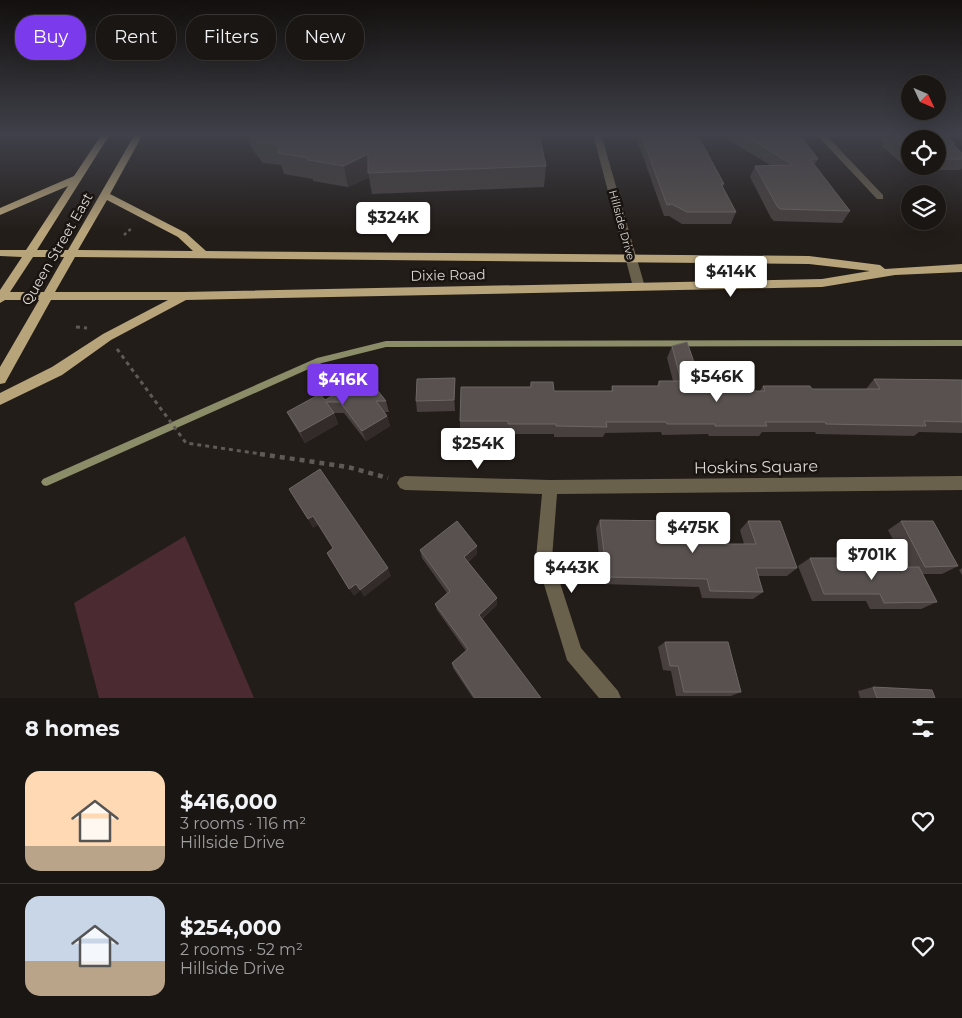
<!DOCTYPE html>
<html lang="en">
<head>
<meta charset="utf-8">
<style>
	:root { --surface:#1a1613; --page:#231f1c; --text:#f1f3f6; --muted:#9f9fa0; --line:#383533; --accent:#7c3aed }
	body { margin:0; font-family:Montserrat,sans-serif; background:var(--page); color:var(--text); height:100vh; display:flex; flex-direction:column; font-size:19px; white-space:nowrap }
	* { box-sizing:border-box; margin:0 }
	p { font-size:16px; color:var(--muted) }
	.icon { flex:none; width:28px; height:28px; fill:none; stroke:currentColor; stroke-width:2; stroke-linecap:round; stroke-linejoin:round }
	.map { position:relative; height:698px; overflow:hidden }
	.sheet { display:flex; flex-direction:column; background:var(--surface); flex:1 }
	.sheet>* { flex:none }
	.top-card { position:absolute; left:15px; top:15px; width:500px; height:45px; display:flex; gap:10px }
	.needle { width:32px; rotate:134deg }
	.fabs { position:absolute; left:901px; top:75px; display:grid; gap:10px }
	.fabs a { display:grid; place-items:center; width:45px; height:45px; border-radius:50%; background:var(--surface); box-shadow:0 5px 20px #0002,0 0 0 1px var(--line); font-size:25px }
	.price { position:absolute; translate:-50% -42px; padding:0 11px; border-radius:5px; background:#fff; color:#222; font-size:16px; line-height:32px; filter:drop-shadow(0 1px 2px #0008) }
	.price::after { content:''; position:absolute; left:50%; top:30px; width:15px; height:11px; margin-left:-8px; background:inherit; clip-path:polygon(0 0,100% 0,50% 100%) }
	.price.on { background:var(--accent); color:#fff }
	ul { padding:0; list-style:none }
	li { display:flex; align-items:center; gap:15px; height:125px; padding:0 25px }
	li+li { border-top:1px solid var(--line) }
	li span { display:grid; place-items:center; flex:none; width:140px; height:100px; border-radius:15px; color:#555 }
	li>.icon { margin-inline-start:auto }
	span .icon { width:60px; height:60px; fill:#fffc; stroke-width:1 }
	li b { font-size:21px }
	h2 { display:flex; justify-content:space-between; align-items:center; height:60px; padding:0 25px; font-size:21px }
	.chip { padding:0 18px; border-radius:20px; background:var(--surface); box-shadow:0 5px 20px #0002,0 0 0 1px var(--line); font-size:18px; line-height:45px }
	.chip.on { background:var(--accent); color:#fff }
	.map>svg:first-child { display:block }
	.green { fill:#4b2a31 }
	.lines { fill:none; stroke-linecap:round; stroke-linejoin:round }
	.stream { fill:#8b8c68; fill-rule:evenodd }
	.path-far2 { stroke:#5f5a56; stroke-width:2.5; stroke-dasharray:3 3; stroke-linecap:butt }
	.path-far1 { stroke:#5f5a56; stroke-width:3; stroke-dasharray:4 4; stroke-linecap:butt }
	.path { stroke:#5f5a56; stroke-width:4.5; stroke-dasharray:5 5; stroke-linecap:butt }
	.minor { fill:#6a614d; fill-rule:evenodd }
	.major { fill:#b8a47b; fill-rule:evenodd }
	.wall { fill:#48403f; fill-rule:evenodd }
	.shaded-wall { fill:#332b29 }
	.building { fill:#58514f; stroke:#6c6664 }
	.labels { text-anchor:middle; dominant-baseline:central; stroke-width:5; stroke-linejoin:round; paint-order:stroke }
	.far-street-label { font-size:11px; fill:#dbd7d4; stroke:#191410 }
	.street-label { font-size:14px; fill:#dbd7d4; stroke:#191410 }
	.near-street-label { font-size:16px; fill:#dbd7d4; stroke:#191410 }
</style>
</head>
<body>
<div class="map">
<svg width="962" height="698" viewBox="0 0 962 698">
	<rect width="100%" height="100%" fill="#231d19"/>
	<!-- green -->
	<path class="green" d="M185 536 254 698H99L74 603Z"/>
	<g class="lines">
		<!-- stream -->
		<path class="stream" d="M962 340V346L386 347 322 363 49 485 46 486 43 485 41 482 43 479 317 358 386 341Z"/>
		<!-- path-far2 -->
		<path class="path-far2" d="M124 235 133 227"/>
		<!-- path-far1 -->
		<g class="path-far1">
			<path d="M76 327 87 328"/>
			<path d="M117 349 186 443 268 455"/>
		</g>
		<!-- path -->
		<path class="path" d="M260 454 348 467 388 478"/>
		<!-- minor -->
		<g class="minor">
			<path d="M593 134H601L645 287 643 290H635L633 287Z"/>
			<path d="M816 134H825L883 195V199H877Z"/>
			<path d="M405 476 550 480 962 476V490L557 494 552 558 581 648 618 691 621 698H599L567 660 536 558 542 494 405 490 400 488 397 483 400 478Z"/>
		</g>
		<!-- major -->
		<path class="major" d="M102 134H110L37 250H68L135 134H143L110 194 186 233 206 251 809 256 880 265 885 269 962 264V272L895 275 822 287 186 300 111 340 62 375 0 405V393L52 367 103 334 168 300H51L5 383 0 384V367L39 300H5L0 303V290L22 257 0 256V250H26L68 186 0 215V208L74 176ZM107 200 178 237 193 251 78 250ZM33 257H64L44 292H10ZM75 257 809 264 870 271 822 279 185 292H55Z"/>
	</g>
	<!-- wall -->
	<g class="wall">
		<path d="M247 134H539L546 166 544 187 372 194 369 177 348 187 313 181V179L284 174 281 165 263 163 252 149Z"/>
		<path d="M635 134H697L724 184 723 187 736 212 731 224H682L669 216H664Z"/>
		<path d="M719 134H799L818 159 814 165 850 211 842 223 774 221 771 218 750 177 755 166 770 165Z"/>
		<path d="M874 134H944L955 144 954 145 962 153V168L960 170H909L882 146 884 143ZM910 139H938V166H910Z"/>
		<path d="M672 346 704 391H760L763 386 812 389H866L874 379 962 380V433L919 432 914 436 816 434 815 432H762L759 436H709L708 434 662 435 661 432 605 433 603 437H554V434H507V432H460V421L530 387 531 382 554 391H611L612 386H657L659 381H673L667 358Z"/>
		<path d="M455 378V411L417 412 416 401Z"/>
		<path d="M325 400 386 401 389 412H384L387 416 390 426 366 441 344 413H334L338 424 305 443 293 423 287 412Z"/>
		<path d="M600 520 684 544H744L740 530 748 521 797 568 787 576H758L763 592 753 599 702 598 699 587 602 584 596 528Z"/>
		<path d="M901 521 958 566 942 574H922L937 602 921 609H870L866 601H812L798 566 810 558 861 568 907 567 888 530Z"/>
		<path d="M477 546V554L468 562 497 598V605L482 619 541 698H473L453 668 452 663 466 651 437 610 435 604 447 593 422 558 420 550Z"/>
		<path d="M962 568V575L959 570Z"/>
		<path d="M665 642 741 692 731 696H676L671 671 663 670 658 647Z"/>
		<path d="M873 687 935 698H860L858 691Z"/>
	</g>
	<!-- shaded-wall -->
	<g class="shaded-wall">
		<path d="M368 154 369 177 348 187 344 166Z"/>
		<path d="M455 378V411L454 400Z"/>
		<path d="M334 413 338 424 305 443 300 432Z"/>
		<path d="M387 416 390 426 366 441 362 431Z"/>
		<path d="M313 516 318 525 313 528 308 519Z"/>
		<path d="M477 546V554L464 565V557Z"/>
		<path d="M388 568 391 576 364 597 360 590Z"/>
		<path d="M356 584 360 591 354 596 349 589Z"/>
		<path d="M497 598V605L479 621V615Z"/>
	</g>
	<!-- building -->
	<g class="building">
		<path d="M249 134H539L546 166 368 173V154L344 166 308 160V158L278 153 279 145 256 142Z"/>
		<path d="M641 134H697L724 184H721L736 212H687L672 204 667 205Z"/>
		<path d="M742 134H799L818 159H810L850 211 780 209 777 206 755 166 793 165Z"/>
		<path d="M892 134H944L955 144H952L962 153V159H938V139H910V153L889 135H893Z"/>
		<path d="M687 342 704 391H765L763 386H810L812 389H880L874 379 962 380V422L924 421 926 426 826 424 825 422H765L767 426H715V424H667L666 422H606L607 427 556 426V424H508V421H460L461 387H531V382H553L554 391H613L612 386H659V381H681L672 346Z"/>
		<path d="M366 376 386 401H376L387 416 362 431 340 402H326L334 413 300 432 287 412 320 394 325 400Z"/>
		<path d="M455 378 454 400 416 401 417 379Z"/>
		<path d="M320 469 388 568 360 590 356 584 349 589 327 553 333 548 313 516 308 519 289 489Z"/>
		<path d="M600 520 678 521 684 544H756L748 521H780L797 568H756L763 592 710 591 707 579 607 577Z"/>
		<path d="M457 521 477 546 464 557 497 598 479 615 541 698H475L452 663 468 649 435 604 450 591 420 550Z"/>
		<path d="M901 521H933L958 566 925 567Z"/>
		<path d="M810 558H857L861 568 919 567 937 602 884 603 880 594H824Z"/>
		<path d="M665 642H728L741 692H684L678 666H670Z"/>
		<path d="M873 687 932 690 935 698H877Z"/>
	</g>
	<!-- sky -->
	<linearGradient id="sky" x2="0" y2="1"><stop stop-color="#13100e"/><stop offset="0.58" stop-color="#3f4049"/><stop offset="1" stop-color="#3f4049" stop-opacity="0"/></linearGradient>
	<rect width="962" height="232" fill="url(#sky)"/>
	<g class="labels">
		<!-- far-street labels -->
		<g class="far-street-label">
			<text transform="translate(622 225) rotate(75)">Hillside Drive</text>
		</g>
		<!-- street labels -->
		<g class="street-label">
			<text transform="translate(57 249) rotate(-60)">Queen Street East</text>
			<text transform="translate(448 275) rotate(-1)">Dixie Road</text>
		</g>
		<!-- near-street labels -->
		<g class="near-street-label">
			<text transform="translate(756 467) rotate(-1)">Hoskins Square</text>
		</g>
	</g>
</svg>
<div class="fabs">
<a><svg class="needle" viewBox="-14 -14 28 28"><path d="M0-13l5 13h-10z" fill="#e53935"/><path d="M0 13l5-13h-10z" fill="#9f9fa0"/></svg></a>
<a><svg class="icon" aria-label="locate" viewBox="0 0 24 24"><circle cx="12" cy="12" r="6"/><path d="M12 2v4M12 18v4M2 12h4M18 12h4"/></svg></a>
<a><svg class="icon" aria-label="layers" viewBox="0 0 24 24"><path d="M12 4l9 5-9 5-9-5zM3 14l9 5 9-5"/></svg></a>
</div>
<b class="price" style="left:393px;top:244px">$324K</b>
<b class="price" style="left:731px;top:298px">$414K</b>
<b class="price" style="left:717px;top:403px">$546K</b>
<b class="price on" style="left:343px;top:406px">$416K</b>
<b class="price" style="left:478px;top:470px">$254K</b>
<b class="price" style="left:693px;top:554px">$475K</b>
<b class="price" style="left:872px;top:581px">$701K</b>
<b class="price" style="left:572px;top:594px">$443K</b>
<div class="top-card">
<a class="chip on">Buy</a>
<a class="chip">Rent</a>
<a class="chip">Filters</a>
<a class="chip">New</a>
</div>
</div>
<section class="sheet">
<h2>8 homes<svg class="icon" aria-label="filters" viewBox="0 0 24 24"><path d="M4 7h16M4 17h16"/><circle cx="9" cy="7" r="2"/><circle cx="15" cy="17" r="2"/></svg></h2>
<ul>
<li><span style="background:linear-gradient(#ffd9b3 75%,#b9a48a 0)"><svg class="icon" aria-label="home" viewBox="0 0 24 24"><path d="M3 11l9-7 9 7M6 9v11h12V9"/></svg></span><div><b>$416,000</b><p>3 rooms · 116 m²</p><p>Hillside Drive</p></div><svg class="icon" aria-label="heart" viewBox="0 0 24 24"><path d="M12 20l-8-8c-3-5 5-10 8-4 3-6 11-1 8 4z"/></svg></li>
<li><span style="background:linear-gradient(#c9d6e8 65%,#b9a48a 0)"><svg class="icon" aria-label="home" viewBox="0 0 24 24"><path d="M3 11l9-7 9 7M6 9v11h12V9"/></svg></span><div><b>$254,000</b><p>2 rooms · 52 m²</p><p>Hillside Drive</p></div><svg class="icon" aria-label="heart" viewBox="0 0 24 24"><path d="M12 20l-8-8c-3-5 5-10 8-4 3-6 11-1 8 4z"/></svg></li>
</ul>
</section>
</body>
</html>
